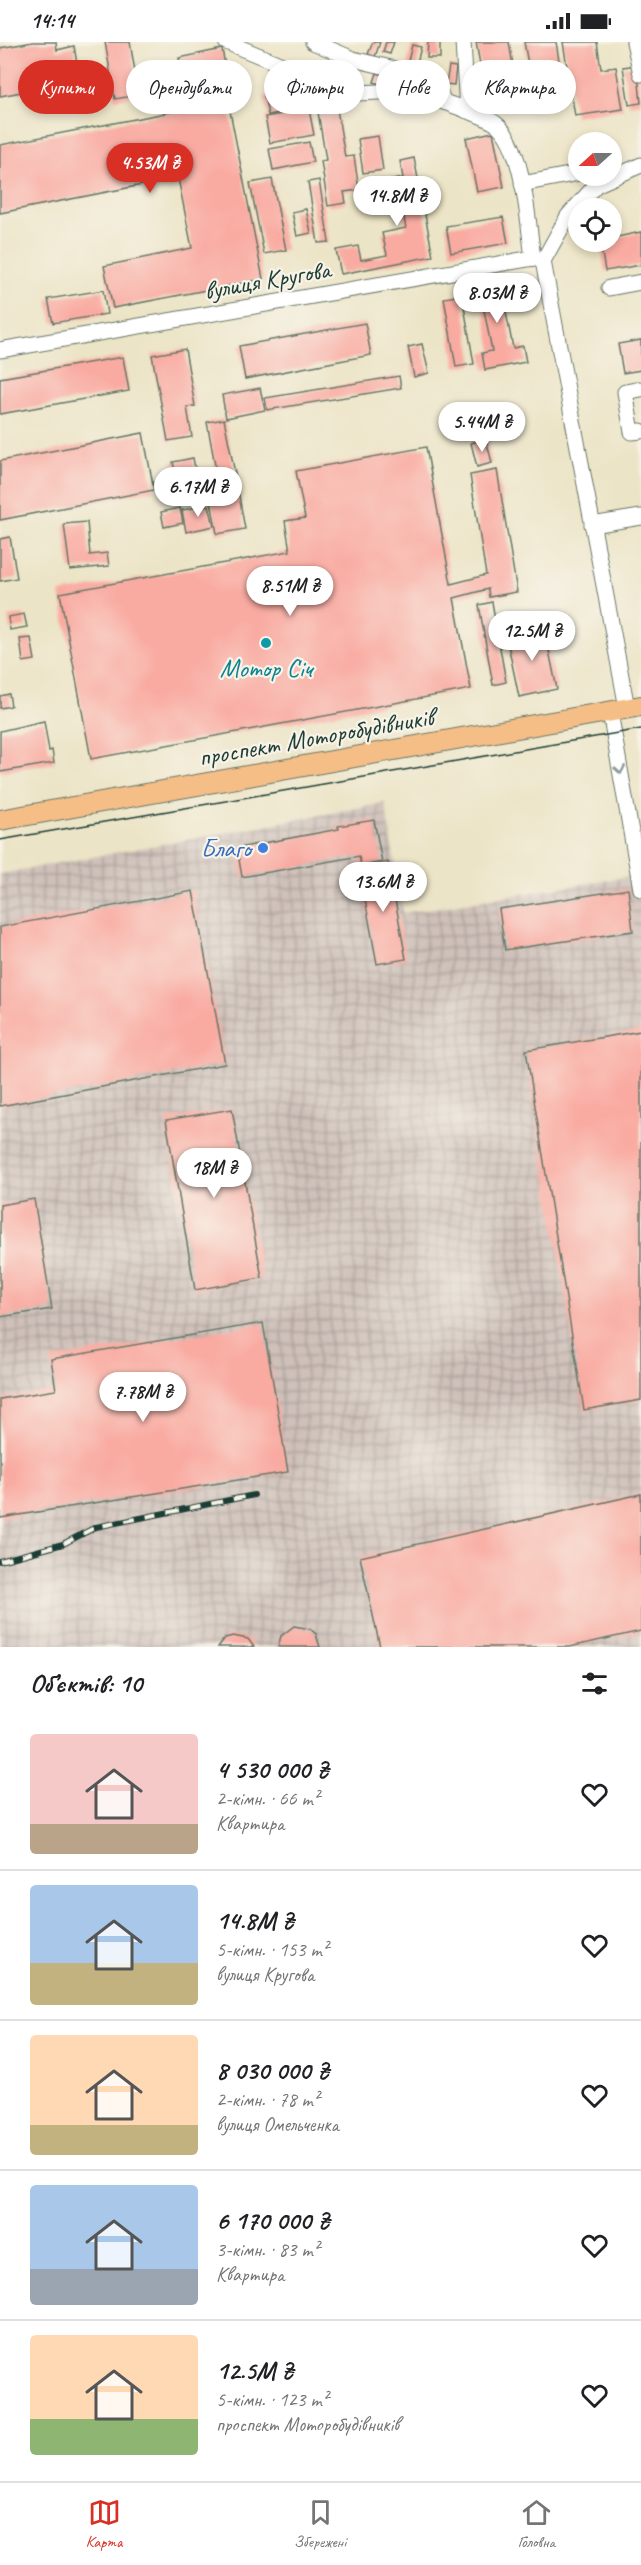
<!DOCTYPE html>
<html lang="uk">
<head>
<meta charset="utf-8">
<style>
	:root { --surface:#fff; --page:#f2f2f2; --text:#202124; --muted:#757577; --line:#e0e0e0; --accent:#d93025 }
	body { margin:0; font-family:Caveat,sans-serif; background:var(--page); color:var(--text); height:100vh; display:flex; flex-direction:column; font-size:22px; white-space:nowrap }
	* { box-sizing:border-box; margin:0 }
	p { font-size:20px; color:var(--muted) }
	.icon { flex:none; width:33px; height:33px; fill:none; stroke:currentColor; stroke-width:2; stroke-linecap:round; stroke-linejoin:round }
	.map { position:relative; height:1605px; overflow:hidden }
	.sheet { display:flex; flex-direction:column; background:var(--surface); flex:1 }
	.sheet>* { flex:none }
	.hud { position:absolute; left:18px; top:18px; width:606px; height:54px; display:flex; gap:12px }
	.needle { width:39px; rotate:249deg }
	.controls { position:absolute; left:568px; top:90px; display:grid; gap:12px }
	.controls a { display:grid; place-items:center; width:54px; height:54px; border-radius:50%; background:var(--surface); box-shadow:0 3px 9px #0003; font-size:30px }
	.price { position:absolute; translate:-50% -51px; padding:0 14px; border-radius:21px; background:#fff; color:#222; font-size:20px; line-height:39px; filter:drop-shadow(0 2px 3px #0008) }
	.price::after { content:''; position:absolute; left:50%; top:36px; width:18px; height:14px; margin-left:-9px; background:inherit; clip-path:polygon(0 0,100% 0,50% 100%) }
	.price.on { background:var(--accent); color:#fff }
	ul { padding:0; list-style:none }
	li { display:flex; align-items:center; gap:18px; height:150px; padding:0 30px }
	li+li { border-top:2px solid var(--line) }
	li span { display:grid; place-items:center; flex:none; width:168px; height:120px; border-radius:6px; color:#555 }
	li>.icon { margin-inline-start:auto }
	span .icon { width:72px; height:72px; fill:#fffc; stroke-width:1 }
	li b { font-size:26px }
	h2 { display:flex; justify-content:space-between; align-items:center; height:72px; padding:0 30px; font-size:26px }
	.tag { padding:0 21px; border-radius:27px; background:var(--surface); box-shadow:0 3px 9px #0003; font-size:21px; line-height:54px }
	.tag.on { background:var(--accent); color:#fff }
	.status { display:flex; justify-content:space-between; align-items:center; height:42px; padding:0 30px; background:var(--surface); direction:ltr }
	.status svg { height:16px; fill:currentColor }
	.tabs { display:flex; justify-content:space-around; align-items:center; height:84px; border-top:2px solid var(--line); background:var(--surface); font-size:16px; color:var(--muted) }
	.tabs a { display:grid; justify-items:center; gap:3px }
	.tabs .on { color:var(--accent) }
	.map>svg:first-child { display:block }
	.industrial { fill:url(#industrial-grid) }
	.building { fill:#f9aaa1 }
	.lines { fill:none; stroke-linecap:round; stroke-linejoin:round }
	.minor-casing { stroke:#677767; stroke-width:17 }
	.major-casing { stroke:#677767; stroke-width:22 }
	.minor { stroke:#fff; stroke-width:15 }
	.major { stroke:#f6be87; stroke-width:20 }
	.tram { stroke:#1f3d34; stroke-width:1.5 }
	.rail-casing { stroke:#1f3d34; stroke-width:6 }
	.rail { stroke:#f7f3e8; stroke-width:4; stroke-dasharray:11; stroke-linecap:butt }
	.oneway { stroke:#8f9e9a }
	.culture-dot { fill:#0f9aa8; stroke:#f7f3e8; stroke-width:2 }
	.shop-dot { fill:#3f7fe0; stroke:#f7f3e8; stroke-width:2 }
	.labels { text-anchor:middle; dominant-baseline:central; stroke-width:4.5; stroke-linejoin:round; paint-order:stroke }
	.street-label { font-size:26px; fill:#1f3d34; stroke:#f7f3e8 }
	.culture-label { font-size:26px; fill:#0d838f; stroke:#f7f3e8 }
	.shop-label { font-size:26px; fill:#366cbe; stroke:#f7f3e8; text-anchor:end }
</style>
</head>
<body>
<div class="status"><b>14:14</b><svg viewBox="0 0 49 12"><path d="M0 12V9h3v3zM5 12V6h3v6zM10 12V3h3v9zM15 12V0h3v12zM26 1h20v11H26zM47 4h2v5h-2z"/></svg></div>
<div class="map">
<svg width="641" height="1605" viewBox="0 0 641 1605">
	<defs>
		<pattern id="industrial-grid" width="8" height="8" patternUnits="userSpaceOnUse" patternTransform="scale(1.5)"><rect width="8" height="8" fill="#cfc1ba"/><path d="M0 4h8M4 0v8" fill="none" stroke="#a79e98"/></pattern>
	</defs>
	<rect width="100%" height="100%" fill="#f7f3e8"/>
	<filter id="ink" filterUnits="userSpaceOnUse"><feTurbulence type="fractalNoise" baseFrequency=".0167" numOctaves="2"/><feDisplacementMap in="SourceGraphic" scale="12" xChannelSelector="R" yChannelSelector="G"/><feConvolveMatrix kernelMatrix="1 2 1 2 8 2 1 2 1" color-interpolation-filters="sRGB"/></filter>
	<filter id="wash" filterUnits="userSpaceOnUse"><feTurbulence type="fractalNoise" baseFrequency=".008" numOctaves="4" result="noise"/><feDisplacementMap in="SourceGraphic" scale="24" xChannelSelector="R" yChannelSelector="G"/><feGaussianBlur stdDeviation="1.35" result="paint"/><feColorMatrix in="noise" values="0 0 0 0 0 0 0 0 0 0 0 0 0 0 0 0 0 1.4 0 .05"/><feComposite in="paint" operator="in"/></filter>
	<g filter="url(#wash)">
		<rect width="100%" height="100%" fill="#ece4c6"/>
		<!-- industrial -->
		<path class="industrial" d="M385 761 403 871 637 833 641 859V1605H0V832Z"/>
		<g id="blocks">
			<!-- building -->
			<g class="building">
				<path d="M33 0H56L57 8 74 4 80 39 0 54V6Z"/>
				<path d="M105 0H130L139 53 115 57Z"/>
				<path d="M373 0H380L375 15 368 12Z"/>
				<path d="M386 0H394L390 12 383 10Z"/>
				<path d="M428 0H440V16H427Z"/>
				<path d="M476 0H509L518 52 486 57Z"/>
				<path d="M524 0H556L564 50 534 55Z"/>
				<path d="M563 0H597L601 27 616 25 623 67 575 74Z"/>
				<path d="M412 3 421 5 416 25 407 23Z"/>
				<path d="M222 7 226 29 183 38 179 16Z"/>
				<path d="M637 23 641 61 629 63 623 25Z"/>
				<path d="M449 24 456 25 454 43 446 42Z"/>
				<path d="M377 31 391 36 388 45 374 40Z"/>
				<path d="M299 47 303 66 268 73 264 54Z"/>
				<path d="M228 59 263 237 113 266 104 224 192 206 178 136 0 171V103Z"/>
				<path d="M336 61 345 115 354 114 359 148 344 150 346 161 328 164 321 119 326 118 317 64Z"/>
				<path d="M309 67 314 93 270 101 265 75Z"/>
				<path d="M493 90 504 145 477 150 466 96Z"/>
				<path d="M378 94 383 128 363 131 358 97Z"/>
				<path d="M309 100 313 120 273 128 269 107Z"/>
				<path d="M414 116 433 214 341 232 336 208 358 204 361 218 387 213 382 191 406 186 400 155 386 158 382 140 403 136 400 119Z"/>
				<path d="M272 137 286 208 264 212 250 141Z"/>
				<path d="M319 138 329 200 318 201 308 140Z"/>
				<path d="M306 167 311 191 297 194 292 170Z"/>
				<path d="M503 175 508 201 451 211 446 184Z"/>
				<path d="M641 190V223L605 229 600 200H612V196Z"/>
				<path d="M509 236 513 253 503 255 513 306 523 304 526 320 485 328 482 311 492 309 482 258 472 260 468 244Z"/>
				<path d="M103 248 107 272 53 281 48 257Z"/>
				<path d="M462 253 474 322 456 325 444 256Z"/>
				<path d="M365 281 371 313 245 337 239 304Z"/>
				<path d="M641 298V328L623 331 618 302Z"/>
				<path d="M422 302 429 331 414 335 408 305Z"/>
				<path d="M185 307 195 364 187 365 192 395 168 399 152 313Z"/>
				<path d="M123 315 129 349 0 372V336Z"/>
				<path d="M399 334 401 346 267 368 265 356Z"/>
				<path d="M260 346 265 368 226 376 222 353Z"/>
				<path d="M224 377 238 446 220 450 207 380Z"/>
				<path d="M143 391 154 448 0 478V419Z"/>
				<path d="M486 397 492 421 477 425 471 401Z"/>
				<path d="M426 405 451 542 486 533 470 433 497 428 517 550 489 555 488 547 454 556 471 647 91 717 60 551 290 509 285 479 305 476 296 429Z"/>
				<path d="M193 416 200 451 180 455 173 420Z"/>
				<path d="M238 448 245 487 217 492 210 454Z"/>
				<path d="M209 463 214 484 186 490 182 468Z"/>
				<path d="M180 466 183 481 164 485 161 470Z"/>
				<path d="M87 480 90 513 107 511 109 524 70 528 64 482Z"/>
				<path d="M10 495 17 536 0 539V497Z"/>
				<path d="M492 560 506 640 493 643 479 563Z"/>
				<path d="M24 572 27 585 10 588 8 575Z"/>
				<path d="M544 585 557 647 519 655 506 593Z"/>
				<path d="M31 596 35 618 23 620 20 597Z"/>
				<path d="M9 652 11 664 0 666V654Z"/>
				<path d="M44 679 49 709 52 708 54 721 0 730V689Z"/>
				<path d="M374 778 382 820 361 824 359 814 242 835 237 806 339 787 338 784Z"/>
				<path d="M388 820 406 917 377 922 359 825Z"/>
				<path d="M628 847 633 889 505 908 499 867Z"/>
				<path d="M193 849 225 1022 0 1064V885Z"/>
				<path d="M641 989V1358L584 1368 526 1008Z"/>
				<path d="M232 1067 262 1236 195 1248 166 1078Z"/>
				<path d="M34 1157 52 1267 0 1275V1163Z"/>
				<path d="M263 1281 288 1430 0 1476V1357L56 1348 51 1317Z"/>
				<path d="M641 1452V1589L570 1605H380L360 1515Z"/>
				<path d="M294 1584 310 1587 316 1592 320 1605H278L281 1594Z"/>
				<path d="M233 1594 248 1597 254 1605H218L225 1596Z"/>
			</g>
		</g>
	</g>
	<g filter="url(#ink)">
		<use href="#blocks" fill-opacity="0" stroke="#677767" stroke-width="1.5"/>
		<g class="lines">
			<!-- minor casing -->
			<g class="minor-casing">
				<g id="minor">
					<path d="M226 0 341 47 358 51 398 49 444 60"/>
					<path d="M313 0 353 17 416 32 429 38 437 45 444 60C460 66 480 72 495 81 524 101 528 182 533 216"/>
					<path d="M463 0 467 69"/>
					<path d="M634 0 641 32"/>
					<path d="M522 142 579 131"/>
					<path d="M609 246 641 240"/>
					<path d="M0 308 533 216 543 219"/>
					<path d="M641 347 625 350 632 390 641 389"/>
					<path d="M592 483 641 475"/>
					<path d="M627 666 543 219 568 174 596 143 641 123"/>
					<path d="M610 670 641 847"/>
				</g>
			</g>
			<!-- major casing -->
			<g class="major-casing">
				<path id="major" d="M0 778 641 664"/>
			</g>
			<!-- minor -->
			<use href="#minor" class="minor"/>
			<!-- major -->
			<use href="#major" class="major"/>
			<!-- tram -->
			<path class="tram" d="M0 798 641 687"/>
			<!-- rail casing -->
			<g class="rail-casing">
				<path id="rail" d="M0 1519 63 1502 96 1485 254 1453"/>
			</g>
			<!-- rail -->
			<use href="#rail" class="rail"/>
		</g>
		<!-- one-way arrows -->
		<defs><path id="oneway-chevron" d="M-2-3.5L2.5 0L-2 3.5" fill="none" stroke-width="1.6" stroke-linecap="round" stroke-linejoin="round" transform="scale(1.5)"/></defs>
		<use class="oneway" href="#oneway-chevron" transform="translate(620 728) rotate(80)"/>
	</g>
	<!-- markers -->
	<circle class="culture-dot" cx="266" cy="601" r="6"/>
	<circle class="shop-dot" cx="263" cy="806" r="6"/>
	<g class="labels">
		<!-- street labels -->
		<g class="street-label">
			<text transform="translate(267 238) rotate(-10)">вулиця Кругова</text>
			<text transform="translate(316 695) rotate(-10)">проспект Моторобудівників</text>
		</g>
		<!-- culture labels -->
		<g class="culture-label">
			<text x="266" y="626">Мотор Січ</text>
		</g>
		<!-- shop labels -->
		<g class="shop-label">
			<text x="251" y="806">Благо</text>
		</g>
	</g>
</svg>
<div class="controls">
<a><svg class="needle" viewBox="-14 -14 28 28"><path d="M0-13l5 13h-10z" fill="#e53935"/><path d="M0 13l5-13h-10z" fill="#757577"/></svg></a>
<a><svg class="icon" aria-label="locate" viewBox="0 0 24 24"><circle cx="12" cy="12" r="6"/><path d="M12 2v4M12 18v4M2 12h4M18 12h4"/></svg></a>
</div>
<b class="price on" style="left:150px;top:152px">4.53M ₴</b>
<b class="price" style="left:397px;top:185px">14.8M ₴</b>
<b class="price" style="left:497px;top:282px">8.03M ₴</b>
<b class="price" style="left:482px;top:411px">5.44M ₴</b>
<b class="price" style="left:198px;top:476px">6.17M ₴</b>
<b class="price" style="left:290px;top:575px">8.51M ₴</b>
<b class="price" style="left:532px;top:620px">12.5M ₴</b>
<b class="price" style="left:383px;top:871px">13.6M ₴</b>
<b class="price" style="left:214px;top:1157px">18M ₴</b>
<b class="price" style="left:143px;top:1381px">7.78M ₴</b>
<div class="hud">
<a class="tag on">Купити</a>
<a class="tag">Орендувати</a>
<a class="tag">Фільтри</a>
<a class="tag">Нове</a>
<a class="tag">Квартира</a>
</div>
</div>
<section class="sheet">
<h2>Об’єктів: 10<svg class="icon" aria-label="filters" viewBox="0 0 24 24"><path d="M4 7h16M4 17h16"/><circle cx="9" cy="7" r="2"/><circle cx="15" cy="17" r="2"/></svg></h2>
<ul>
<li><span style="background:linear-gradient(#f6c9c9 75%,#b9a48a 0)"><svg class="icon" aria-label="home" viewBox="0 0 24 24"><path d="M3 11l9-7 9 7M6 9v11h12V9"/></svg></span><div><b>4 530 000 ₴</b><p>2-кімн. · 66 m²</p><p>Квартира</p></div><svg class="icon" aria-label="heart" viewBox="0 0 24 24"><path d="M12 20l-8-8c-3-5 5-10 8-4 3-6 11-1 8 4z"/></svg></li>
<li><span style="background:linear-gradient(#a9c7e8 65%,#c2b280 0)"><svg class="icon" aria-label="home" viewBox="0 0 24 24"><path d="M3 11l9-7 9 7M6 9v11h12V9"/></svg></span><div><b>14.8M ₴</b><p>5-кімн. · 153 m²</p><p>вулиця Кругова</p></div><svg class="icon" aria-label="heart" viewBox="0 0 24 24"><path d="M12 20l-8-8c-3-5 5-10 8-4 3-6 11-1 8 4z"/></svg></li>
<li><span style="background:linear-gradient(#ffd9b3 75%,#c2b280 0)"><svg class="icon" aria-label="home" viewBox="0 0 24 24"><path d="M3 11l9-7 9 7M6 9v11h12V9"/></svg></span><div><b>8 030 000 ₴</b><p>2-кімн. · 78 m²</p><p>вулиця Омельченка</p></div><svg class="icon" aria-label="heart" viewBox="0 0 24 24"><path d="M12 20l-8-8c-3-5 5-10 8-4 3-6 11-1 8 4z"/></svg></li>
<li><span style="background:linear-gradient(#a9c7e8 70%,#9aa5b1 0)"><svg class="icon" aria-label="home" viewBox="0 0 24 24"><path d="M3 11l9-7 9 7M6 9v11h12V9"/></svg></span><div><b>6 170 000 ₴</b><p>3-кімн. · 83 m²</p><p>Квартира</p></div><svg class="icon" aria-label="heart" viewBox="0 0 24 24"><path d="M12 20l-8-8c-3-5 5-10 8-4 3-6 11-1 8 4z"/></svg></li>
<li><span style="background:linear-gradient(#ffd9b3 70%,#8fb573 0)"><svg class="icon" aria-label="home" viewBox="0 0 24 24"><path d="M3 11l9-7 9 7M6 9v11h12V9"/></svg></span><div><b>12.5M ₴</b><p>5-кімн. · 123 m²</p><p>проспект Моторобудівників</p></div><svg class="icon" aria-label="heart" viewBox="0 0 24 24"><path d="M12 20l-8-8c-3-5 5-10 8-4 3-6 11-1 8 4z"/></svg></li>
</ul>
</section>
<nav class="tabs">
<a class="on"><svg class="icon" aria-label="map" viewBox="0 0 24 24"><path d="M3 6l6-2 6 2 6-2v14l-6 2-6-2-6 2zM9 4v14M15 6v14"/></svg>Карта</a>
<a><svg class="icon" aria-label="saved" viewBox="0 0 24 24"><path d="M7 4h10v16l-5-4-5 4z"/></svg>Збережені</a>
<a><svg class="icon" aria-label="home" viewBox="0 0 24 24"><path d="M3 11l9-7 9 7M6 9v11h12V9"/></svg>Головна</a>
</nav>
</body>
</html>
